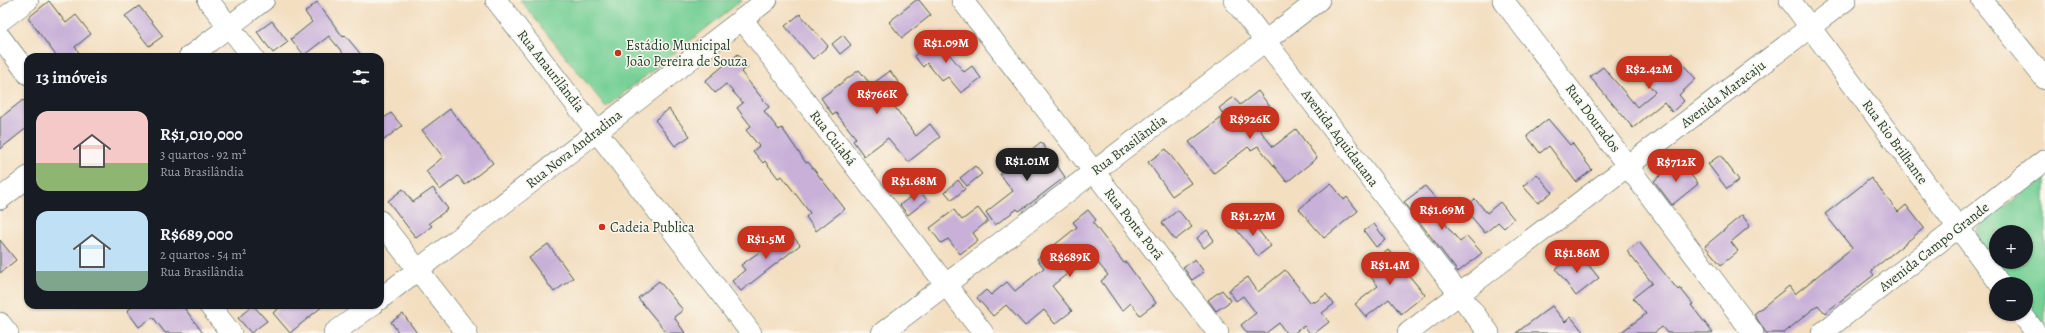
<!DOCTYPE html>
<html lang="pt">
<head>
<meta charset="utf-8">
<style>
	:root { --surface:#171b24; --page:#242831; --text:#f1f3f6; --muted:#9ea1a6; --accent:#c8321e }
	body { margin:0; font-family:Alegreya,serif; background:var(--page); color:var(--text); height:100vh; display:flex; flex-direction:column; font-size:15px; white-space:nowrap }
	* { box-sizing:border-box; margin:0 }
	p { font-size:13px; color:var(--muted) }
	.icon { flex:none; width:22px; height:22px; fill:none; stroke:currentColor; stroke-width:2; stroke-linecap:round; stroke-linejoin:round }
	.map { position:relative; flex:1; overflow:hidden }
	.panel { position:absolute; left:24px; top:53px; width:360px; height:256px; display:flex; flex-direction:column; background:var(--surface); border-radius:12px; box-shadow:0 1px 3px #0004 }
	.panel>* { flex:none }
	.buttons { position:absolute; left:1989px; top:225px; display:grid; gap:8px }
	.buttons a { display:grid; place-items:center; width:44px; height:44px; border-radius:50%; background:var(--surface); box-shadow:0 1px 3px #0004; font-size:20px }
	.price { position:absolute; translate:-50% -34px; padding:0 9px; border-radius:14px; background:var(--accent); color:#fff; font-size:13px; line-height:26px; filter:drop-shadow(0 1px 2px #0008) }
	.price::after { content:''; position:absolute; left:50%; top:24px; width:12px; height:9px; margin-left:-6px; background:inherit; clip-path:polygon(0 0,100% 0,50% 100%) }
	.price.current { background:#222; color:#fff }
	ul { padding:0; list-style:none }
	li { display:flex; align-items:center; gap:12px; height:100px; padding:0 12px }
	li span { display:grid; place-items:center; flex:none; width:112px; height:80px; border-radius:12px; color:#555 }
	li>.icon { margin-inline-start:auto }
	span .icon { width:48px; height:48px; fill:#fffc; stroke-width:1 }
	li b { font-size:17px }
	h2 { display:flex; justify-content:space-between; align-items:center; height:48px; padding:0 12px; font-size:17px }
	.map>svg:first-child { display:block }
	.green { fill:#77d096; stroke:#4b8665; fill-rule:evenodd }
	.building { fill:#c8b0d8 }
	.lines { fill:none; stroke-linecap:round; stroke-linejoin:round }
	.minor-casing { stroke:#3f5549; stroke-width:22 }
	.minor { stroke:#fff; stroke-width:21 }
	.poi-dot { fill:#c8321e; stroke:#fbf7ec; stroke-width:1.5 }
	.labels { text-anchor:middle; dominant-baseline:central; stroke-width:3; stroke-linejoin:round; paint-order:stroke }
	.poi-label { font-size:14px; fill:#1f3d34; stroke:#fbf7ec; text-anchor:start }
	.street-label { font-size:14px; fill:#1f3d34; stroke:#fbf7ec }
</style>
</head>
<body>
<div class="map">
<svg width="2045" height="333" viewBox="0 0 2045 333">
	<rect width="100%" height="100%" fill="#fbf7ec"/>
	<filter id="ink" filterUnits="userSpaceOnUse"><feTurbulence type="fractalNoise" baseFrequency=".025" numOctaves="2"/><feDisplacementMap in="SourceGraphic" scale="8" xChannelSelector="R" yChannelSelector="G"/><feConvolveMatrix kernelMatrix="1 2 1 2 8 2 1 2 1" color-interpolation-filters="sRGB"/></filter>
	<filter id="wash" filterUnits="userSpaceOnUse"><feTurbulence type="fractalNoise" baseFrequency=".012" numOctaves="4" result="noise"/><feDisplacementMap in="SourceGraphic" scale="16" xChannelSelector="R" yChannelSelector="G"/><feGaussianBlur stdDeviation="0.9" result="paint"/><feColorMatrix in="noise" values="0 0 0 0 0 0 0 0 0 0 0 0 0 0 0 0 0 1.4 0 .05"/><feComposite in="paint" operator="in"/></filter>
	<g filter="url(#wash)">
		<rect width="100%" height="100%" fill="#f3dec0"/>
		<!-- green -->
		<g class="green">
			<path d="M520 0H742L606 107Z"/>
			<path d="M2045 176V328L2026 303V284H2011L1977 239 1978 227ZM1996 232H2026V262H1996Z"/>
		</g>
		<g id="blocks">
			<!-- building -->
			<g class="building">
				<path d="M916 0H919L931 15 902 38 889 22Z"/>
				<path d="M49 1 66 23 76 15 91 34 75 47 82 57H57L28 18Z"/>
				<path d="M317 2 343 37 345 35 363 57H346L329 36 304 55 291 39 312 22 305 12Z"/>
				<path d="M139 6 163 36 149 46 125 16Z"/>
				<path d="M800 14 828 46 813 59 785 26Z"/>
				<path d="M272 21 288 42 273 53 257 32Z"/>
				<path d="M943 32 952 43 945 49 964 72 972 66 981 78 961 93 948 77 942 81 927 63 923 67 914 56Z"/>
				<path d="M843 35 851 45 840 54 832 44Z"/>
				<path d="M1673 53 1696 79 1679 95 1684 101 1672 112 1664 102 1633 128 1590 77 1603 67 1637 107 1655 92 1643 78Z"/>
				<path d="M738 54 748 67 741 72 769 107 764 111 779 130 782 128 806 163 808 162 845 209 816 231 806 217 810 213 782 176 778 178 765 161 763 163 753 151 759 146 746 130 751 126 737 108 743 103 726 84 715 93 705 81Z"/>
				<path d="M859 70 871 85 890 71 908 95 894 106 916 136 930 124 940 137 908 162 888 138 864 156 853 141 856 138 836 113 833 115 821 98Z"/>
				<path d="M1258 91 1271 108 1253 121 1273 147 1296 129 1317 158 1287 182 1258 146 1251 150 1248 147 1214 173 1189 142 1224 116 1219 108 1234 97 1240 105Z"/>
				<path d="M23 100 28 106V127L0 149V118Z"/>
				<path d="M450 109 493 163 465 185 458 176 440 190 426 171 443 157 422 130Z"/>
				<path d="M669 109 690 136 675 146 655 120Z"/>
				<path d="M391 113 402 126 380 143V121Z"/>
				<path d="M1548 119 1570 145 1572 143 1592 170 1576 182 1549 146 1540 153 1527 136Z"/>
				<path d="M1041 142 1065 177 1031 203 1019 211 1017 209 995 225 986 212 1013 191 1000 174Z"/>
				<path d="M1166 149 1191 183 1172 196 1148 162Z"/>
				<path d="M1720 155 1739 180 1727 189 1708 164Z"/>
				<path d="M1679 160 1698 184 1672 205 1654 181Z"/>
				<path d="M975 166 982 174 967 186 960 178Z"/>
				<path d="M1537 174 1552 192 1538 203 1523 186Z"/>
				<path d="M1871 178 1898 212 1906 205 1924 228 1871 271 1874 275 1825 313 1818 305 1784 333H1766L1754 314 1789 286 1795 294 1852 248 1825 214Z"/>
				<path d="M958 180 965 189 952 200 945 192Z"/>
				<path d="M1331 183 1344 200 1347 197 1358 211 1324 238 1299 209Z"/>
				<path d="M1425 186 1437 200 1430 205 1460 242 1467 236 1482 253 1458 272 1404 202Z"/>
				<path d="M433 188 448 209 429 223 432 226 416 238 388 201 403 189 413 202Z"/>
				<path d="M919 190 927 200 908 215 900 205Z"/>
				<path d="M1475 199 1487 213 1500 202 1514 219 1504 228 1498 222 1485 233 1464 208Z"/>
				<path d="M978 208 988 221 973 233 978 240 960 254 948 239 941 243 930 228 954 210 962 220Z"/>
				<path d="M1088 210 1096 220 1093 223 1124 263 1126 262 1156 303 1140 315 1131 303 1122 311 1101 281 1108 275 1086 249 1062 268 1067 274 1052 286 1072 311 1055 324 1044 310 1025 326 1006 305 993 316 977 298 986 290 991 295 1007 282 1015 291 1044 268 1037 259 1077 227 1073 222Z"/>
				<path d="M1178 210 1192 227 1175 240 1162 223Z"/>
				<path d="M1742 215 1750 226 1731 242 1738 251 1721 265 1705 246Z"/>
				<path d="M1248 218 1271 246 1258 256 1235 228Z"/>
				<path d="M1374 224 1386 240 1376 247 1364 231Z"/>
				<path d="M1207 230 1214 240 1204 248 1197 238Z"/>
				<path d="M789 231 800 245 741 291 732 281 745 270 741 265Z"/>
				<path d="M0 240 16 260 0 273Z"/>
				<path d="M1639 242 1678 290 1680 288 1693 304 1691 305 1713 333H1667L1662 327 1654 333H1620L1646 314 1633 298 1652 283 1627 251Z"/>
				<path d="M548 244 573 278 554 292 529 258Z"/>
				<path d="M1388 250 1425 295 1401 314 1389 299 1366 317 1355 304 1378 286 1365 269Z"/>
				<path d="M1578 252 1599 278 1576 296 1556 269Z"/>
				<path d="M1195 259 1204 272 1192 280 1183 267Z"/>
				<path d="M1285 270 1311 303 1313 301 1314 303 1326 294 1334 304 1322 313 1329 322 1315 333H1310L1304 326 1294 333H1286L1279 323 1266 333H1247L1241 325 1256 313 1243 296 1236 301 1229 290 1248 277 1258 292Z"/>
				<path d="M659 281 683 310 674 317 685 333H667L638 298Z"/>
				<path d="M1222 290 1231 301 1216 311 1208 300Z"/>
				<path d="M135 305H182L203 333H165L153 317 139 327 127 311Z"/>
				<path d="M253 305 267 321 251 333 238 318Z"/>
				<path d="M283 305H324L290 333 273 313Z"/>
				<path d="M1552 306 1565 322 1571 317 1584 333H1516Z"/>
				<path d="M403 314 417 333H399L391 322Z"/>
			</g>
		</g>
	</g>
	<g filter="url(#ink)">
		<use href="#blocks" fill-opacity="0" stroke="#3f5549" stroke-width="1"/>
		<g class="lines">
			<!-- minor casing -->
			<g class="minor-casing">
				<g id="minor">
					<path d="M208 0 253 57"/>
					<path d="M496 0 751 333"/>
					<path d="M962 0 1218 333"/>
					<path d="M1234 0 1489 333"/>
					<path d="M1503 0 1753 333"/>
					<path d="M1790 0 2000 284"/>
					<path d="M1982 0 2045 79"/>
					<path d="M742 19 983 333"/>
					<path d="M0 21 28 0"/>
					<path d="M0 37 28 74"/>
					<path d="M189 57 264 0"/>
					<path d="M0 199 28 177"/>
					<path d="M380 221 467 333"/>
					<path d="M380 299 767 0"/>
					<path d="M209 305 231 333"/>
					<path d="M2022 314 2036 333"/>
					<path d="M0 323 8 333"/>
					<path d="M334 333 372 305"/>
					<path d="M882 333 1319 0"/>
					<path d="M1408 333 1846 0"/>
					<path d="M1822 333 2045 160"/>
				</g>
			</g>
			<!-- minor -->
			<use href="#minor" class="minor"/>
		</g>
	</g>
	<!-- markers -->
	<g class="poi-dot">
		<circle cx="618" cy="53" r="4"/>
		<circle cx="602" cy="227" r="4"/>
	</g>
	<g class="labels">
		<!-- poi labels -->
		<g class="poi-label">
			<text x="626" y="45">Estádio Municipal<tspan x="626" dy="16">João Pereira de Souza</tspan></text>
			<text x="610" y="227">Cadeia Publica</text>
		</g>
		<!-- street labels -->
		<g class="street-label">
			<text transform="translate(551 71) rotate(52)">Rua Anaurilândia</text>
			<text transform="translate(1723 94) rotate(-37)">Avenida Maracaju</text>
			<text transform="translate(1593 118) rotate(53)">Rua Dourados</text>
			<text transform="translate(833 138) rotate(52)">Rua Cuiabá</text>
			<text transform="translate(1340 138) rotate(53)">Avenida Aquidauana</text>
			<text transform="translate(1895 142) rotate(54)">Rua Rio Brilhante</text>
			<text transform="translate(1129 145) rotate(-37)">Rua Brasilândia</text>
			<text transform="translate(574 149) rotate(-38)">Rua Nova Andradina</text>
			<text transform="translate(1134 224) rotate(52)">Rua Ponta Porã</text>
			<text transform="translate(1934 247) rotate(-38)">Avenida Campo Grande</text>
		</g>
	</g>
</svg>
<div class="buttons">
<a>+</a>
<a>−</a>
</div>
<b class="price" style="left:946px;top:64px">R$1.09M</b>
<b class="price" style="left:1649px;top:90px">R$2.42M</b>
<b class="price" style="left:877px;top:115px">R$766K</b>
<b class="price" style="left:1250px;top:140px">R$926K</b>
<b class="price current" style="left:1027px;top:182px">R$1.01M</b>
<b class="price" style="left:1676px;top:183px">R$712K</b>
<b class="price" style="left:914px;top:202px">R$1.68M</b>
<b class="price" style="left:1442px;top:231px">R$1.69M</b>
<b class="price" style="left:1253px;top:237px">R$1.27M</b>
<b class="price" style="left:766px;top:260px">R$1.5M</b>
<b class="price" style="left:1577px;top:274px">R$1.86M</b>
<b class="price" style="left:1070px;top:278px">R$689K</b>
<b class="price" style="left:1390px;top:286px">R$1.4M</b>
<section class="panel">
<h2>13 imóveis<svg class="icon" aria-label="filters" viewBox="0 0 24 24"><path d="M4 7h16M4 17h16"/><circle cx="9" cy="7" r="2"/><circle cx="15" cy="17" r="2"/></svg></h2>
<ul>
<li><span style="background:linear-gradient(#f6c9c9 65%,#8fb573 0)"><svg class="icon" aria-label="home" viewBox="0 0 24 24"><path d="M3 11l9-7 9 7M6 9v11h12V9"/></svg></span><div><b>R$1,010,000</b><p>3 quartos · 92 m²</p><p>Rua Brasilândia</p></div></li>
<li><span style="background:linear-gradient(#bfe0f5 75%,#7fa58c 0)"><svg class="icon" aria-label="home" viewBox="0 0 24 24"><path d="M3 11l9-7 9 7M6 9v11h12V9"/></svg></span><div><b>R$689,000</b><p>2 quartos · 54 m²</p><p>Rua Brasilândia</p></div></li>
</ul>
</section>
</div>
</body>
</html>
